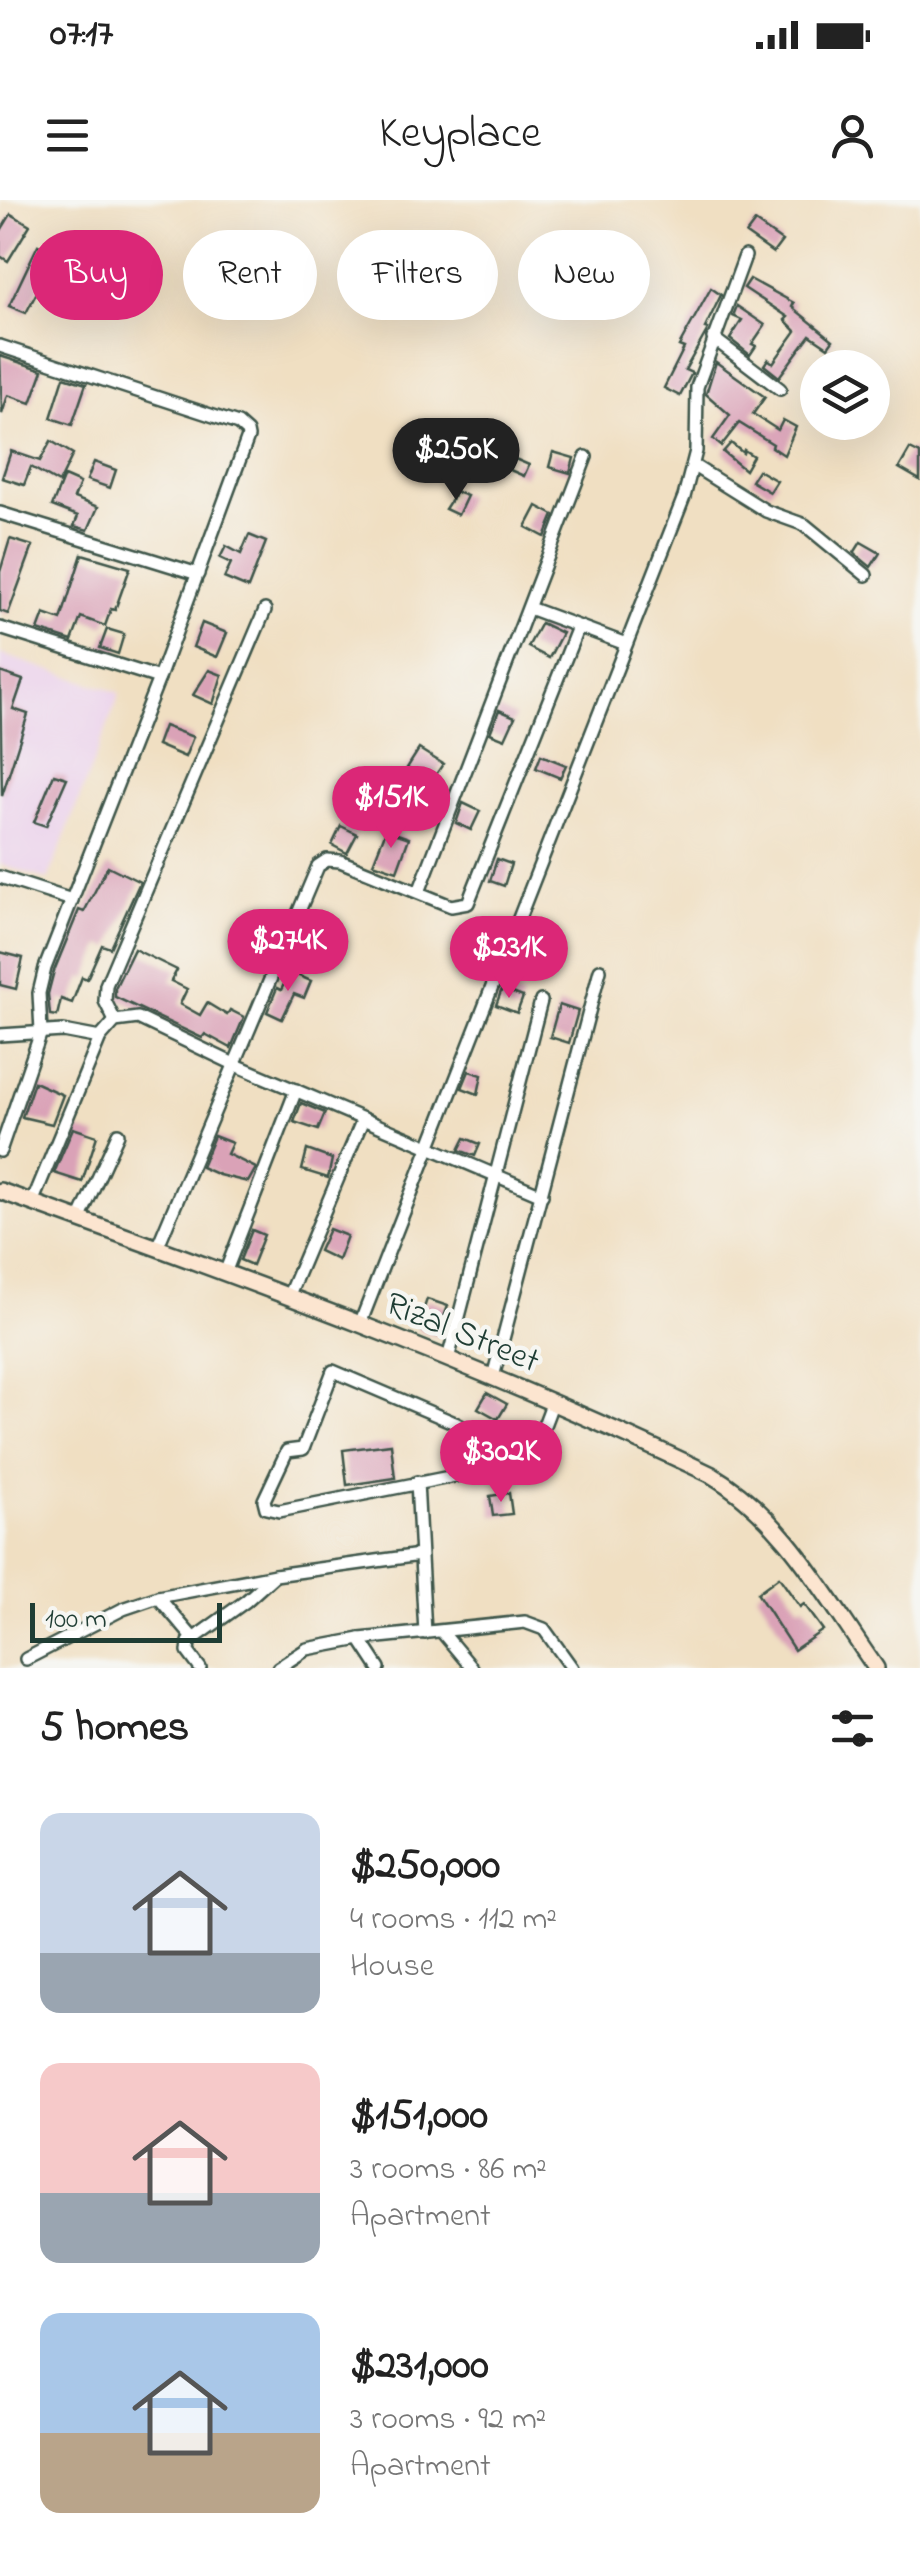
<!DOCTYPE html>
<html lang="en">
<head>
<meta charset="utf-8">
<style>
	:root { --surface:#fff; --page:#f2f2f2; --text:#222; --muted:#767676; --accent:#db2777 }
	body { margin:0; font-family:"Indie Flower",sans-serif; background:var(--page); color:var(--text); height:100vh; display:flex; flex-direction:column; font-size:38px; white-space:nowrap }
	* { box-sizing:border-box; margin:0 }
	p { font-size:32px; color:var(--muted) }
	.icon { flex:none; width:55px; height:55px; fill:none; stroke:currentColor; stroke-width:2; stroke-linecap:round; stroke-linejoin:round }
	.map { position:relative; height:1468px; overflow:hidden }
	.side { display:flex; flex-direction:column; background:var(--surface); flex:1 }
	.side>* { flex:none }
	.guide { position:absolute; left:30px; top:30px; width:860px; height:90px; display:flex; gap:20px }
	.controls { position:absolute; left:800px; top:150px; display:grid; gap:20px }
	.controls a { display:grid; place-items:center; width:90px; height:90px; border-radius:50%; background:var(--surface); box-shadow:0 10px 40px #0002; font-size:50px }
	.scale { position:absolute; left:30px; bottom:25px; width:192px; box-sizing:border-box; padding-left:10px; border:5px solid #1f3d34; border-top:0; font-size:28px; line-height:35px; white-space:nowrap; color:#1f3d34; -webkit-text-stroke:8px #f6f6f2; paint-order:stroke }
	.price { position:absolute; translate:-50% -85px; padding:0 22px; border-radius:35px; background:var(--accent); color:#fff; font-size:32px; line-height:65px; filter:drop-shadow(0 2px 5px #0008) }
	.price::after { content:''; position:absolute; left:50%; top:60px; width:30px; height:22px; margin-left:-15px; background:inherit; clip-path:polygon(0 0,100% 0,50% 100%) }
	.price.selected { background:#222; color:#fff }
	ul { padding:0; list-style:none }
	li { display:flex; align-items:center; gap:30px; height:250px; padding:0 40px }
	li span { display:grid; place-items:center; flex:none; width:280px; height:200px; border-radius:20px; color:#555 }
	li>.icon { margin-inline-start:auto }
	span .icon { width:120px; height:120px; fill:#fffc; stroke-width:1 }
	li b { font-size:42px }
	h2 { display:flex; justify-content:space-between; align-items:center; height:120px; padding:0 40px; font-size:42px }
	.pill { padding:0 35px; border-radius:45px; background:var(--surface); box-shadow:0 10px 40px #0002; font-size:35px; line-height:90px }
	.pill.selected { background:var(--accent); color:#fff }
	.status { display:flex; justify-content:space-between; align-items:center; height:70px; padding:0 50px; background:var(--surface); direction:ltr }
	.status svg { height:28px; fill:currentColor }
	header { display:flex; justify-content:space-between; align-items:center; height:130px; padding:0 40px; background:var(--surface); font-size:45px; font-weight:600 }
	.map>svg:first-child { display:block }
	.built { fill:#ebd1eb }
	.building { fill:#daa2b7 }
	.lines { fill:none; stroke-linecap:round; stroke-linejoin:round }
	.street-casing { stroke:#3e5549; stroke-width:16 }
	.secondary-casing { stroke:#3e5549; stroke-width:20 }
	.street { stroke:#fff; stroke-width:11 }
	.secondary { stroke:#fce5d0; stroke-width:15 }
	.labels { text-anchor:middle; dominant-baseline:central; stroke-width:9; stroke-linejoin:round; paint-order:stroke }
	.street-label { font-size:35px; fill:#1f3d34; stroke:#f6f6f2 }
</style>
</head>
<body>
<div class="status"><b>07:17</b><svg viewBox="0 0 49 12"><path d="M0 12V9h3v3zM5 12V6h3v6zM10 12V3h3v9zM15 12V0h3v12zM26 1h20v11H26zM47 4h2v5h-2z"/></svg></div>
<header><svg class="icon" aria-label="menu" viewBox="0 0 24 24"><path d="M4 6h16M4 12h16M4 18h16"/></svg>Keyplace<svg class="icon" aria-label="person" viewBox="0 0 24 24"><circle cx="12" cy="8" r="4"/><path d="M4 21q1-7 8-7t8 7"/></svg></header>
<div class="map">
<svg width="920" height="1468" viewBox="0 0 920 1468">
	<rect width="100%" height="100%" fill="#f6f6f2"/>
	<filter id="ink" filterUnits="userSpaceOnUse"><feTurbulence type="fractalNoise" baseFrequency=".01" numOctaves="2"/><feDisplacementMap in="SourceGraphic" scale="20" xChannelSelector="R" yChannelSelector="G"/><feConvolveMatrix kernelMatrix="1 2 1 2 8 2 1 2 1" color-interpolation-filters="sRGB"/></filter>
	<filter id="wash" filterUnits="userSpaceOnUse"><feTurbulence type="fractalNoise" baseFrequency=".0048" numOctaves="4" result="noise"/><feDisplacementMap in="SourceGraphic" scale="40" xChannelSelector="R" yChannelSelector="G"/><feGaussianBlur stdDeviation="2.25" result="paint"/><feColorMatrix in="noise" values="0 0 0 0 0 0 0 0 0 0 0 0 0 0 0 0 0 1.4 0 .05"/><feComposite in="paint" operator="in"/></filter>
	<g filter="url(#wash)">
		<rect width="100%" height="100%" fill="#f0dfc2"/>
		<!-- built -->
		<path class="built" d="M0 454 120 493 48 680 0 664Z"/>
		<g id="blocks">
			<!-- building -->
			<g class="building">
				<path d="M11 14 30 25 8 61 0 56V32Z"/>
				<path d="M755 22 782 41 773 53 746 34Z"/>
				<path d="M38 45 57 54 26 113 9 106Z"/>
				<path d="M750 79 794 103 792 107 833 140 828 147 810 135 779 177 764 165 768 159 773 163 796 131 785 120 788 117 744 88Z"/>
				<path d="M711 88 721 95 705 128 708 129 685 170 692 173 680 196 664 188 684 148 679 146Z"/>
				<path d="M737 106 765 125 752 144 756 146 750 155 730 139 742 120 733 116Z"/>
				<path d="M0 156 43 170 31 203 8 195 2 214Z"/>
				<path d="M716 162 765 197 753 214 778 230 783 220 796 227 784 255 772 247 773 244 739 223 721 246 713 239 730 215 706 194Z"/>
				<path d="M64 177 86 184 72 225 51 218Z"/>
				<path d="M479 232 501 237 492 270 474 269Z"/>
				<path d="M51 241 73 254 59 283 31 267 24 285 2 278 11 251 40 261Z"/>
				<path d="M731 243 743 253 744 250 753 256 745 270 723 252Z"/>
				<path d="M910 249 920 254V280L899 268Z"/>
				<path d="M553 252 574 258 570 273 549 267Z"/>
				<path d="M515 259 529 265 524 276 510 270Z"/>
				<path d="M94 262 116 270 110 288 87 280Z"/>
				<path d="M758 270 777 281 770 292 751 281Z"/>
				<path d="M64 276 80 283 74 298 98 307 88 330 74 326 78 316 52 306Z"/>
				<path d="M456 292 467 296 458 315 445 309Z"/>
				<path d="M537 306 554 315 545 337 526 327Z"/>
				<path d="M249 335 266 342 248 388 224 378 231 363 220 358 226 346 241 354Z"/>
				<path d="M10 339 33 346 8 414 0 411V372Z"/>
				<path d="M861 342 880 353 871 367 854 353Z"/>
				<path d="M82 354 130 368 115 410 111 409 105 426 81 417 72 441 38 430 44 414 61 420Z"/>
				<path d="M202 423 227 433 217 457 193 447Z"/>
				<path d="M541 423 562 433 549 458 528 447Z"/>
				<path d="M107 429 124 434 118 454 100 448Z"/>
				<path d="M209 470 222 475 213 504 193 495Z"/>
				<path d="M0 472 23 480 13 509 28 514 2 596Z"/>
				<path d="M499 510 515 517 505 539 490 533Z"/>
				<path d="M164 526 193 537 185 557 157 545Z"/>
				<path d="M419 549 443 564 431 582 407 568Z"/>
				<path d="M541 555 566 565 560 578 536 568Z"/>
				<path d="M54 574 67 578 46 626 34 622Z"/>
				<path d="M463 603 480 611 471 630 456 623Z"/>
				<path d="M341 626 357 634 347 653 332 645Z"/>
				<path d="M386 630 409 638 397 671 373 663Z"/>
				<path d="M497 659 511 664 504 686 490 681Z"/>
				<path d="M108 666 140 682 110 748 102 745 87 779 82 777 72 803 61 799 57 816 50 815 48 794 54 771 79 710 84 712Z"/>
				<path d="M308 723 321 728 315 746 301 742Z"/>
				<path d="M245 734 256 738 249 757 238 753Z"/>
				<path d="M134 749 177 770 171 781 187 789 180 804 200 815 207 803 227 815 230 810 244 817 231 848 205 834 202 838 115 797V788Z"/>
				<path d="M0 752 23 758 16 789 0 785Z"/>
				<path d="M290 772 311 781 304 798 294 794 282 819 267 812 277 788 281 790Z"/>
				<path d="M502 789 523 797 517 813 496 805Z"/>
				<path d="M559 805 578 811 569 843 550 837Z"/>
				<path d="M469 871 482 875 478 894 462 888Z"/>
				<path d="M34 882 63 895 52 924 22 917Z"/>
				<path d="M301 903 325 913 318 930 294 922Z"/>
				<path d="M73 928 97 936 82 982 54 973Z"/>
				<path d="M214 936 232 943 227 954 256 968 248 982 219 975 201 967Z"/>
				<path d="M465 938 480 944 475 956 459 950Z"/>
				<path d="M307 950 332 959 328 978 302 970Z"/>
				<path d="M329 1029 347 1036 338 1060 319 1051Z"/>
				<path d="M252 1030 264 1035 252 1065 240 1060Z"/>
				<path d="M427 1099 448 1106 437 1136 417 1129Z"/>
				<path d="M487 1193 507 1204 498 1219 478 1208Z"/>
				<path d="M391 1244 395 1278 347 1285 343 1250Z"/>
				<path d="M509 1293 512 1314 493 1316 490 1296Z"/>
				<path d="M779 1377 800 1407 804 1404 823 1430 794 1450 757 1393Z"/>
			</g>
		</g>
	</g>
	<g filter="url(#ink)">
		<use href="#blocks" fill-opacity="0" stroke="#3e5549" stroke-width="2.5"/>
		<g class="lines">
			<!-- street casing -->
			<g class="street-casing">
				<g id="street">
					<path d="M713 138 780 189"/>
					<path d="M0 146 238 224 247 232 248 237 159 478 45 768 39 793 41 832 0 951"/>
					<path d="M694 266 766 311 805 325 866 375"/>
					<path d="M0 313 198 374"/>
					<path d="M529 408 626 444"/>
					<path d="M0 428 159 478"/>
					<path d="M0 677 72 700"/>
					<path d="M419 692 586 257"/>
					<path d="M115 821 105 801 106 785 265 410"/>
					<path d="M0 835 63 831 100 838"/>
					<path d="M32 1003 100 838 115 821 138 818 236 865 542 995"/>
					<path d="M79 1020 118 934"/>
					<path d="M157 1048 318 666 327 660 340 661 451 706 468 703 578 427"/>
					<path d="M225 1073 296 890"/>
					<path d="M288 1097 363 919"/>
					<path d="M360 1124 684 297 696 251 697 187 745 56"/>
					<path d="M448 1159 541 801"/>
					<path d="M493 1177 600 770"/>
					<path d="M524 1259 455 1223 333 1171 303 1249 287 1251 264 1300 266 1308 279 1311 510 1265C537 1253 542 1230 552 1204"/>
					<path d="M417 1282 425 1433"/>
					<path d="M158 1397 193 1438"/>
					<path d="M442 1432 472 1468"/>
					<path d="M360 1439 525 1422 544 1429 572 1468"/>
					<path d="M26 1459 123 1409 158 1397 275 1375 420 1355"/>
					<path d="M200 1468 188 1452 189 1442 246 1401 275 1375"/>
					<path d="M278 1468 307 1449 360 1439 379 1468"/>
				</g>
			</g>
			<!-- secondary casing -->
			<g class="secondary-casing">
				<path id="secondary" d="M0 991C240 1077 480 1164 710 1274 784 1317 828 1400 876 1468"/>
			</g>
			<!-- street -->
			<use href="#street" class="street"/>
			<!-- secondary -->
			<use href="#secondary" class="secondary"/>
		</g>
	</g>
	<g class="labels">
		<!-- street labels -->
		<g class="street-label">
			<text transform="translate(462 1134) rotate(22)">Rizal Street</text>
		</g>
	</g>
</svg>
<div class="controls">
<a><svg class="icon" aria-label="layers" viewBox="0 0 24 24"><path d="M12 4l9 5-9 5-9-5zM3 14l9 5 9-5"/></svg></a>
</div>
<div class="scale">100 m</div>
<b class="price selected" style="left:456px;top:303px">$250K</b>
<b class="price" style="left:391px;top:651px">$151K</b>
<b class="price" style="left:288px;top:794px">$274K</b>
<b class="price" style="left:509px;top:801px">$231K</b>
<b class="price" style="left:501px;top:1305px">$302K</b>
<div class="guide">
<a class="pill selected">Buy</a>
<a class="pill">Rent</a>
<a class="pill">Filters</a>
<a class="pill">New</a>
</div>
</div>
<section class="side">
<h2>5 homes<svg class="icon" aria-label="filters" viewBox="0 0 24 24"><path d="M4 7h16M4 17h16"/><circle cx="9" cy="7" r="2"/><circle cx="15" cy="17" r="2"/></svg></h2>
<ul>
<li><span style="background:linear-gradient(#c9d6e8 70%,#9aa5b1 0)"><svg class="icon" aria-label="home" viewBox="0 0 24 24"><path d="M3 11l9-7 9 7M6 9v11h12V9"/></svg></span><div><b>$250,000</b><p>4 rooms · 112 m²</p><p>House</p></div></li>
<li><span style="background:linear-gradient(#f6c9c9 65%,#9aa5b1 0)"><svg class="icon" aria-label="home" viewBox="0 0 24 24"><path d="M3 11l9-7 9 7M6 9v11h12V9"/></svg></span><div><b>$151,000</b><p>3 rooms · 86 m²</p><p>Apartment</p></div></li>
<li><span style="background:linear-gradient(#a9c7e8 60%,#b9a48a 0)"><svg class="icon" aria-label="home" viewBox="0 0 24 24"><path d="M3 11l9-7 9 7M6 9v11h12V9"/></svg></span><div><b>$231,000</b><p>3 rooms · 92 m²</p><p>Apartment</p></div></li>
</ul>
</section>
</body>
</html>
